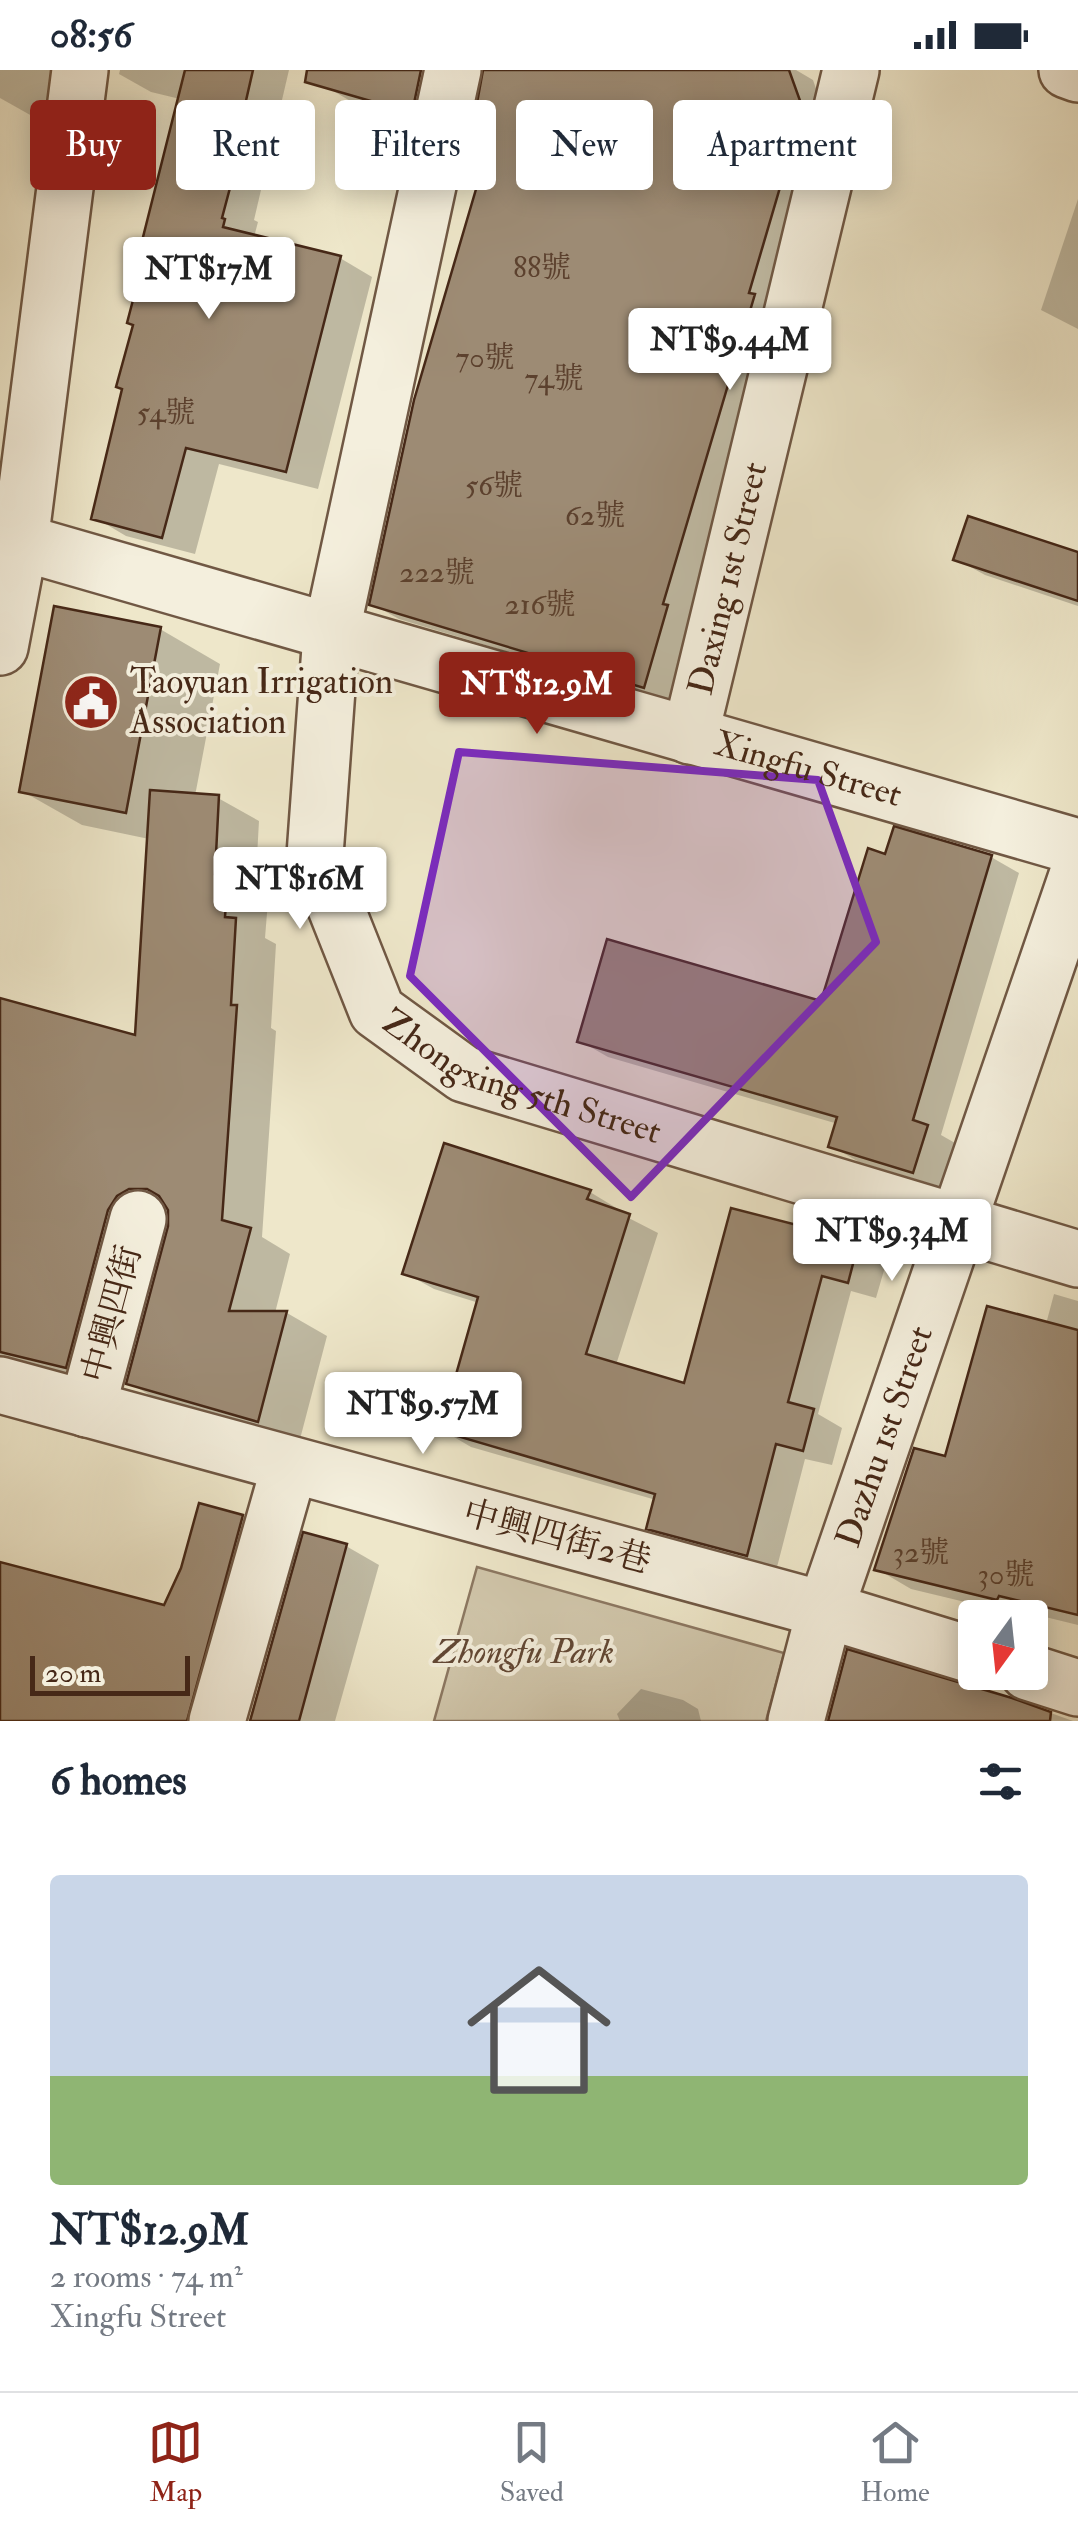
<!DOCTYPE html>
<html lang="en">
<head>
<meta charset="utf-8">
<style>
	:root { --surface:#fff; --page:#f2f2f3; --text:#1f2937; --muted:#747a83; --line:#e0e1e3; --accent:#8f2418 }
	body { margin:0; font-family:"IM FELL Double Pica","Noto Serif TC",serif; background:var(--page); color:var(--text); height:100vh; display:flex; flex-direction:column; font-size:38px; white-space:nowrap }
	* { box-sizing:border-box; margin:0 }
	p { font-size:32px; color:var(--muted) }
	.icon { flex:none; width:55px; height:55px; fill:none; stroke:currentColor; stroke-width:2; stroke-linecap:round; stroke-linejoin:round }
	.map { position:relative; height:1651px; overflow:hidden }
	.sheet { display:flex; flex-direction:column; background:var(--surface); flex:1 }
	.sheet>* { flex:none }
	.banner { position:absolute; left:30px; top:30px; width:1020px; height:90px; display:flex; gap:20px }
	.needle { width:65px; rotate:195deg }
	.tools { position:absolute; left:958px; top:1530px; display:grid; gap:20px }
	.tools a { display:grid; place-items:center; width:90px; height:90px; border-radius:10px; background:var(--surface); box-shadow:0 5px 25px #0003; font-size:50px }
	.scale { position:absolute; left:30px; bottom:25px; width:160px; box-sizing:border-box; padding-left:10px; border:5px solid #462817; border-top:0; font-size:28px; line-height:35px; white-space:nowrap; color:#462817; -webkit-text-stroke:8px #f4efdd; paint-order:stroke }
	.price { position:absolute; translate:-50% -85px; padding:0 22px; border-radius:10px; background:#fff; color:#222; font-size:32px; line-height:65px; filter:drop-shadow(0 2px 5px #0008) }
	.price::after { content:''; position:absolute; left:50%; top:60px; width:30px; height:22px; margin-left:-15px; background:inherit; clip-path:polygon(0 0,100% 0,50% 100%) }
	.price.active { background:var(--accent); color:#fff }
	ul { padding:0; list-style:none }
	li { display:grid; align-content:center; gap:20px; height:530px; padding:0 50px }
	li span { display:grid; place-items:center; height:310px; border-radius:10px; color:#555 }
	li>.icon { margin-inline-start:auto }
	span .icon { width:180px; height:180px; fill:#fffc; stroke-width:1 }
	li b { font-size:42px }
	h2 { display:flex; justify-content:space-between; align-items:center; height:120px; padding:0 50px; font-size:42px }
	.tag { padding:0 35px; border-radius:10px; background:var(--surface); box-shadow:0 5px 25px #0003; font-size:35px; line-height:90px }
	.tag.active { background:var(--accent); color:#fff }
	.status { display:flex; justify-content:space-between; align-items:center; height:70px; padding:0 50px; background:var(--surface); direction:ltr }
	.status svg { height:28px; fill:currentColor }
	.dock { display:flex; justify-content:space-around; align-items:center; height:140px; border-top:2px solid var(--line); background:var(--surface); font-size:28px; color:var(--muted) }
	.dock a { display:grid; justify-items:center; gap:5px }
	.dock .active { color:var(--accent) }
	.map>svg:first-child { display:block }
	.green { fill:#d1c7ac; stroke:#8c7862; stroke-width:2.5 }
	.shadow { fill:#0003 }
	.building { fill:#9d8b74; stroke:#462817; stroke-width:2.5 }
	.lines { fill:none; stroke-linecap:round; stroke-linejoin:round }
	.minor-casing { stroke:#705844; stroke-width:60 }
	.minor { stroke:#f4efdd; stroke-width:55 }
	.marked { fill:#7b2cbf; fill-opacity:0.2; stroke:#7b2cbf; stroke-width:8; stroke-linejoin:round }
	.labels { text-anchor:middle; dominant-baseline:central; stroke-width:8; stroke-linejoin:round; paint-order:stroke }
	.number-label { font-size:30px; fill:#5c412e }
	.street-label { font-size:35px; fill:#462817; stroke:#f4efdd }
	.poi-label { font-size:35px; fill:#462817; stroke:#f4efdd; text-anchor:start }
	.park-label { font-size:35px; font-style:italic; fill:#624835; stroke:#f4efdd }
</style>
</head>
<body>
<div class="status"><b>08:56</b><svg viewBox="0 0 49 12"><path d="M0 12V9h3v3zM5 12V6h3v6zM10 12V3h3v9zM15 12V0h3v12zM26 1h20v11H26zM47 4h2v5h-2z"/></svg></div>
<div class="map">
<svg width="1078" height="1651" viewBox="0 0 1078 1651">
	<rect width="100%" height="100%" fill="#eee7ca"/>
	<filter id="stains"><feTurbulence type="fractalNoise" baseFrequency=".002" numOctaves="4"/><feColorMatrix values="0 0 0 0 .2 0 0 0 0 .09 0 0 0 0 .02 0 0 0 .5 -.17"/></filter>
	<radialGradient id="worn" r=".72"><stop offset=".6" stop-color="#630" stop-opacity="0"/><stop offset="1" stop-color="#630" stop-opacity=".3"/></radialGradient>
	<!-- green -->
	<path class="green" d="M477 1497 784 1583 766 1651H434Z"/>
	<!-- shadow -->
	<g class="shadow">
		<path d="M0 0H94L48 55 0 28Z"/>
		<path d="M120 0H289L254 150 258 152 254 167 340 188 372 207 318 419 219 394 195 484 126 466 94 447 124 319 180 29 151 22 119 4Z"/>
		<path d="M330 0H454L439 56 352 32 325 16Z"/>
		<path d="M486 0H796L813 10 829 56 781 242 690 550 694 553 671 631 399 549 372 534 482 109 488 67 475 59Z"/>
		<path d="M1078 129V259L1041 240Z"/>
		<path d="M1078 485V536L985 505 956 489Z"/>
		<path d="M160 559 220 594 195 726 218 728 259 751 255 823 268 831 265 868 276 874 271 958 276 961 262 1167 290 1184 275 1243H287L327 1266 299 1373 169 1336 129 1313 171 1156 170 1141 157 1149 106 1319 0 1291V931L137 968 149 769 82 755 22 721Z"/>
		<path d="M887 787H991L1019 803 941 1065 955 1073 942 1117 859 1092 831 1076 838 1054 608 987 580 971 823 934Z"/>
		<path d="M590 1122 618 1139 617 1142 658 1163 616 1295 686 1316 858 1173 887 1190 876 1228 851 1221 818 1344 842 1358 832 1395 805 1389 776 1501 677 1474 649 1458 656 1430 471 1377 442 1360 479 1233 434 1219 405 1203Z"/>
		<path d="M1054 1224 1078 1231V1555L1033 1544 1032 1548 911 1519 877 1499 947 1389 1046 1254Z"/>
		<path d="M242 1447 275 1466 222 1651H0V1495L166 1538Z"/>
		<path d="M346 1476 379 1495 335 1651H252Z"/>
		<path d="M641 1619 683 1630 698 1639 701 1651H620L617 1644Z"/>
		<path d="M1009 1628 1073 1651H831Z"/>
	</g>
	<!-- building -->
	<g class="building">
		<path d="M185 0H253L234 83 239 84 222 148 225 149 223 157 341 186 286 402 186 378 162 468 91 449 122 319 116 317 133 255 127 253 144 188 138 187Z"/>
		<path d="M307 0H421L412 43 305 12Z"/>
		<path d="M483 0H789L803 39 749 223 755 224 663 534 668 535 644 618 369 535 414 330 479 109 474 107 486 64 472 60Z"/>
		<path d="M968 446 1078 482V531L953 490Z"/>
		<path d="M54 536 161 557 126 743 19 722Z"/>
		<path d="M150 720 219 725 215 804 228 805 225 847 236 848 231 935H237L222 1150 251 1158 229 1241H287L258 1352 126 1314 168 1156V1140L159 1126 147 1119H129L117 1126 108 1140 66 1298 0 1282V928L135 965Z"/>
		<path d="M894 756 992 785 913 1050 928 1055 913 1103 828 1077 837 1047 577 972 607 869 821 931 868 778 885 784Z"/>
		<path d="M444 1073 591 1120 587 1129 630 1144 586 1284 684 1313 731 1138 859 1171 848 1213 822 1206 788 1332 814 1339 803 1381 776 1374 747 1486 646 1459 655 1424 440 1361 478 1227 402 1204Z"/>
		<path d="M987 1236 1078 1260V1545L999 1526 997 1530 874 1500 914 1378 945 1386Z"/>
		<path d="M199 1433 243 1445 187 1651H0V1492L164 1535 181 1498Z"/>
		<path d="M303 1462 347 1474 299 1651H250Z"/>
		<path d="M847 1579 1012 1628 1051 1642 1050 1651H828Z"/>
	</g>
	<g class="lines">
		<!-- minor casing -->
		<g class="minor-casing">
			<g id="minor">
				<path id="s1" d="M453 0 331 564 315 785 377 941 464 1004 1078 1189"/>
				<path d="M1067 0 1078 4"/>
				<path id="s2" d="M20 472 1078 777"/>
				<path d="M0 577 20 472 80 0"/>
				<path id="s3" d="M690 666 851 0"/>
				<path d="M0 1315 825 1540 975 1586"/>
				<path d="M87 1339 138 1149"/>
				<path d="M1028 1602 1078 1618"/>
				<path d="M217 1651 290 1395"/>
				<path id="s4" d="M796 1651 825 1540 1078 803"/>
			</g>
		</g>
		<!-- minor -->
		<use href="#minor" class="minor"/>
	</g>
	<!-- marked area -->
	<path class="marked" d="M459 682 818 710 876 872 631 1127 410 906Z"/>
	<!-- icons -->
	<defs>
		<g id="civic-disc" transform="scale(2.875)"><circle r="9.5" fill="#8f2418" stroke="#f4efdd"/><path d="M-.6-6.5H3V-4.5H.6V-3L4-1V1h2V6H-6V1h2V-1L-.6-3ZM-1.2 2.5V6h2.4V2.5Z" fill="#fff"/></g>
	</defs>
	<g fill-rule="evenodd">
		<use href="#civic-disc" x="91" y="632"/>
	</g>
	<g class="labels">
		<!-- number labels -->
		<g class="number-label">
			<text x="542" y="197">88號</text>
			<text x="485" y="287">70號</text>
			<text x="554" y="308">74號</text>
			<text x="166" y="342">54號</text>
			<text x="494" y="415">56號</text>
			<text x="595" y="445">62號</text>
			<text x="437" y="502">222號</text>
			<text x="540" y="534">216號</text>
			<text x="921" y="1482">32號</text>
			<text x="1006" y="1504">30號</text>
		</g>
		<!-- street labels -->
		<g class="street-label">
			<text stroke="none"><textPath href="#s3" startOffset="162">Daxing 1st Street</textPath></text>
			<text stroke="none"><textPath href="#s2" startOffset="820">Xingfu Street</textPath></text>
			<text stroke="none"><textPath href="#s1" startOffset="1128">Zhongxing 5th Street</textPath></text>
			<text transform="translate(112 1244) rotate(-75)">中興四街</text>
			<text stroke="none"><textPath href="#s4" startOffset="298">Dazhu 1st Street</textPath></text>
			<text transform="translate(557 1467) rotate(15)">中興四街2巷</text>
		</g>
		<!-- poi labels -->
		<g class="poi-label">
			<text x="130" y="612">Taoyuan Irrigation<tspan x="130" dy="40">Association</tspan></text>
		</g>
		<!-- park labels -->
		<g class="park-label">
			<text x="524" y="1582">Zhongfu Park</text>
		</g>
	</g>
	<rect width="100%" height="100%" filter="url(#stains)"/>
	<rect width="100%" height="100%" fill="url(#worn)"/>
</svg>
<div class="tools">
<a><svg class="needle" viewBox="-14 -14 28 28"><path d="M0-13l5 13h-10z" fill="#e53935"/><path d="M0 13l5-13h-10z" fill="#747a83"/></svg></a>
</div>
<div class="scale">20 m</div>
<b class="price" style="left:209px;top:252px">NT$17M</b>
<b class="price" style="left:730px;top:323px">NT$9.44M</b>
<b class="price active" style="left:537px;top:667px">NT$12.9M</b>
<b class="price" style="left:300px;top:862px">NT$16M</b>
<b class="price" style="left:892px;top:1214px">NT$9.34M</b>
<b class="price" style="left:423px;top:1387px">NT$9.57M</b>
<div class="banner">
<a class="tag active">Buy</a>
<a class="tag">Rent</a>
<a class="tag">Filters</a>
<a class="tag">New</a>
<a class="tag">Apartment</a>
</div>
</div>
<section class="sheet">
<h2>6 homes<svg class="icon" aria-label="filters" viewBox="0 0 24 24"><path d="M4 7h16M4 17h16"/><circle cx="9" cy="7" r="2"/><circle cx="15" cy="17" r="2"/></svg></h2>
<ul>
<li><span style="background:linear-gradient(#c9d6e8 65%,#8fb573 0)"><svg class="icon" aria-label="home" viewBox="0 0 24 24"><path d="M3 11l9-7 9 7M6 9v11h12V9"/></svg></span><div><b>NT$12.9M</b><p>2 rooms · 74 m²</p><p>Xingfu Street</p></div></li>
</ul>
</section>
<nav class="dock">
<a class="active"><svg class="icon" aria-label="map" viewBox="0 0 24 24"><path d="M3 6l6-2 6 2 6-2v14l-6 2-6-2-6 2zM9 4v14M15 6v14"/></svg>Map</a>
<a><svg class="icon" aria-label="saved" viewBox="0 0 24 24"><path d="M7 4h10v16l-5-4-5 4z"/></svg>Saved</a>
<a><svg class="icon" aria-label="home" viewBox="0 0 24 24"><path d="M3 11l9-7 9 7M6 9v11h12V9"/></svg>Home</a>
</nav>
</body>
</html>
